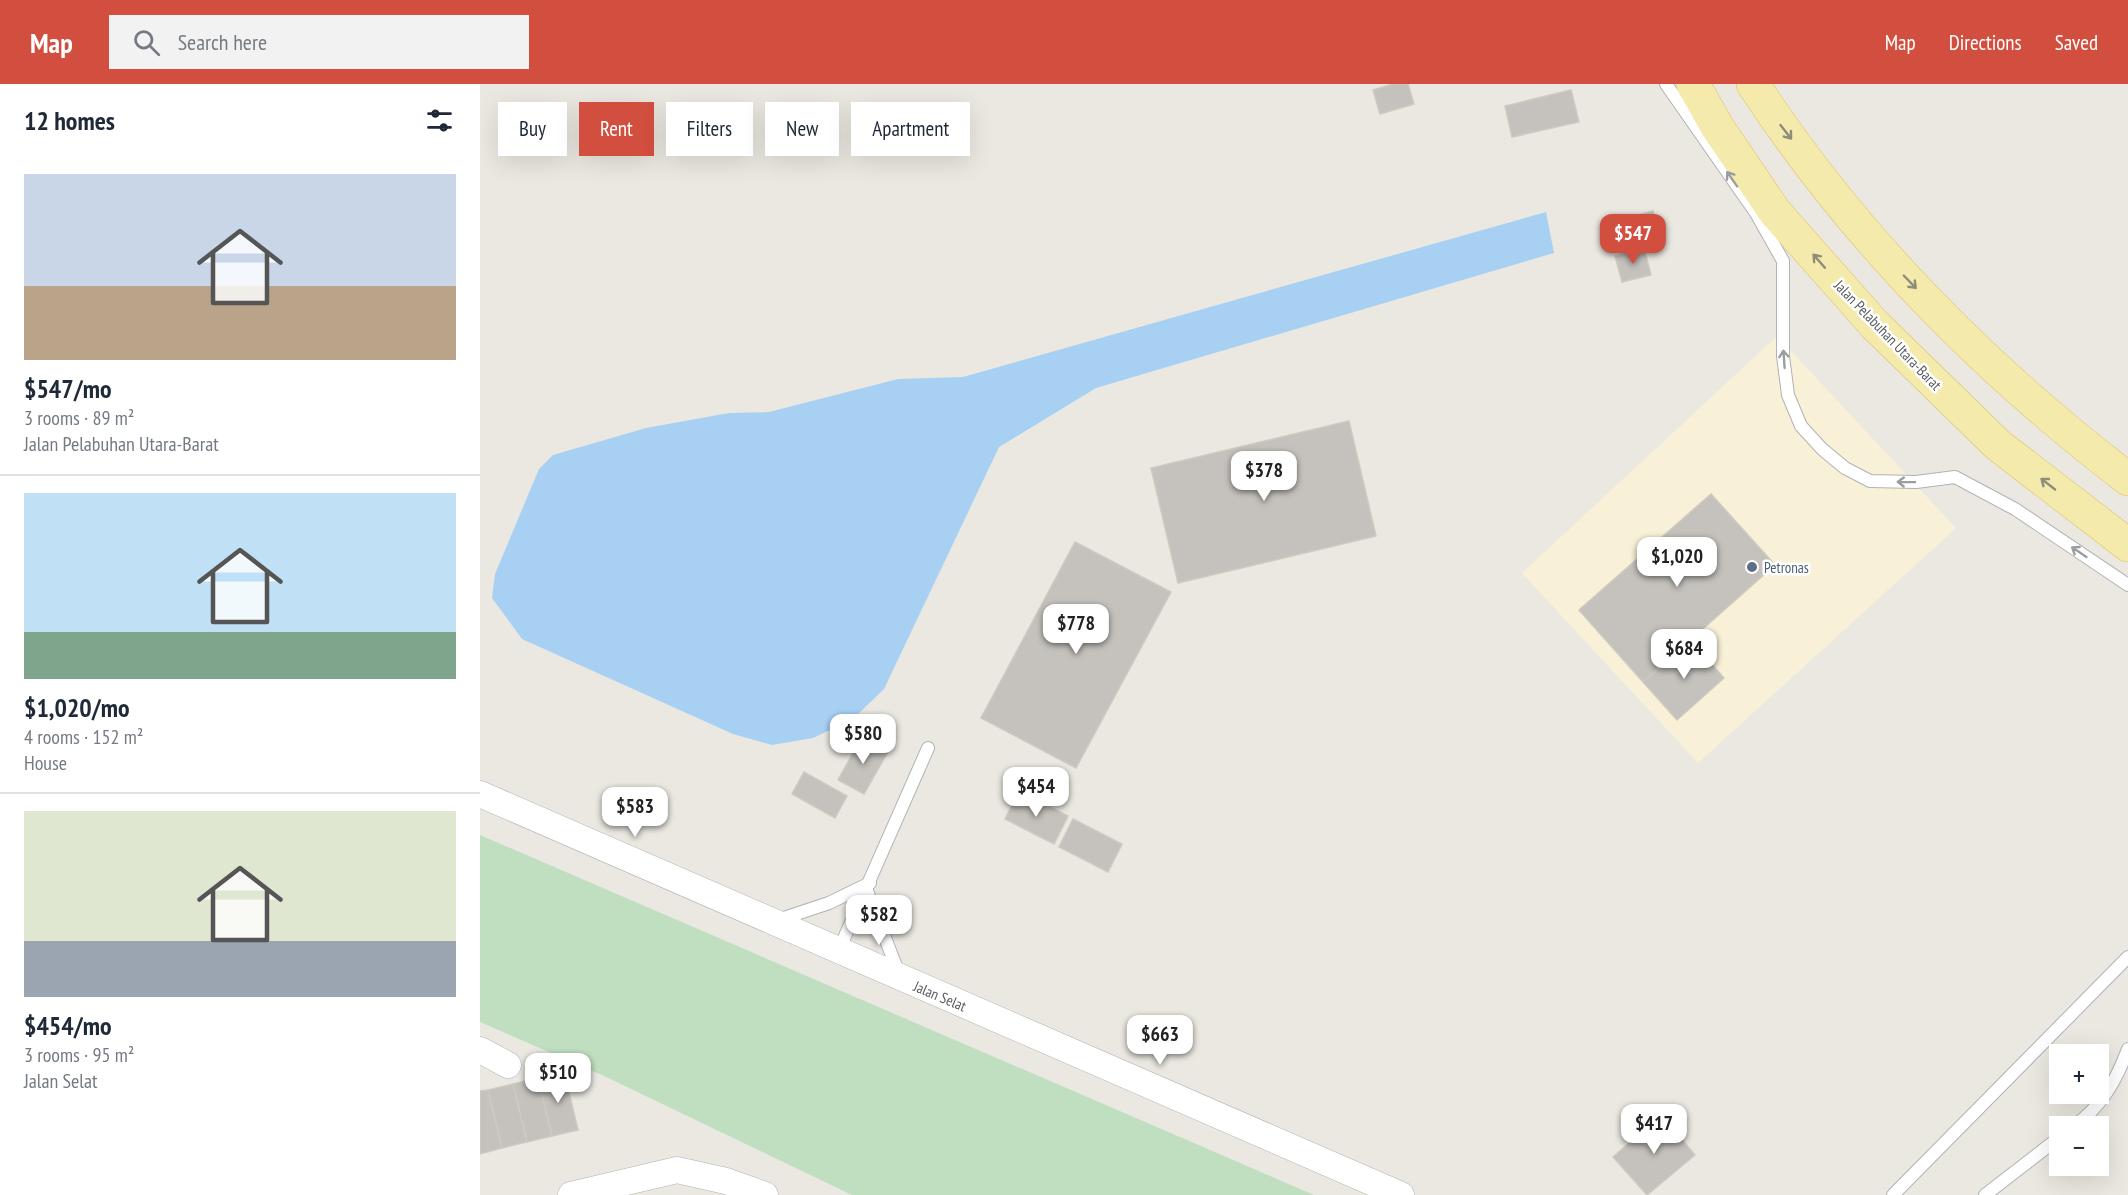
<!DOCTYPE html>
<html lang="en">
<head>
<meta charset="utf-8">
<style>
	:root { --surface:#fff; --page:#f2f2f3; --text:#1f2937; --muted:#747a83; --line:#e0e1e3; --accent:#d24e3e }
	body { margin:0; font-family:"PT Sans Narrow",sans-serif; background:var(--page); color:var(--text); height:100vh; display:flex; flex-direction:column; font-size:22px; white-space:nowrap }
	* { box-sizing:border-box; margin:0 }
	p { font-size:20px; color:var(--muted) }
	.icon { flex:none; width:33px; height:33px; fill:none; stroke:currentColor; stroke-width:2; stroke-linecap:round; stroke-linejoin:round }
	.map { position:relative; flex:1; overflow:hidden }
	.drawer { display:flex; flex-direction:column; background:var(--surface); width:480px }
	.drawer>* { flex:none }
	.hud { position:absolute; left:18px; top:18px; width:570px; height:54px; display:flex; gap:12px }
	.buttons { position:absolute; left:1569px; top:960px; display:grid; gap:12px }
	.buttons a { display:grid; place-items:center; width:60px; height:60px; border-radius:0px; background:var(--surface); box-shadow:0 6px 24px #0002; font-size:30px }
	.price { position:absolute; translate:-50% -51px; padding:0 14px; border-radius:12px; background:#fff; color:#222; font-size:20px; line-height:39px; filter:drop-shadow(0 2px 3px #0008) }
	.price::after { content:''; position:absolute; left:50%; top:36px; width:18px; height:14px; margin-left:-9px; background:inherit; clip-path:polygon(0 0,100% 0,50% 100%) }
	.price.on { background:var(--accent); color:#fff }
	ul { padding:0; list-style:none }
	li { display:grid; align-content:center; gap:12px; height:318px; padding:0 24px }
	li+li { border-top:2px solid var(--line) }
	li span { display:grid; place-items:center; height:186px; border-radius:0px; color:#555 }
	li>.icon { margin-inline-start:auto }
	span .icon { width:108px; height:108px; fill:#fffc; stroke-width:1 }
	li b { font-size:26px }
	h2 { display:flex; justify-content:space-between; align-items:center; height:72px; padding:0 24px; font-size:26px }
	.chip { padding:0 21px; border-radius:0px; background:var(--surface); box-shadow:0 6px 24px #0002; font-size:21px; line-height:54px }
	.chip.on { background:var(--accent); color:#fff }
	header { display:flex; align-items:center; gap:36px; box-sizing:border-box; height:84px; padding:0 30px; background:var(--accent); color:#fff }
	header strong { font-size:28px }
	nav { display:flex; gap:33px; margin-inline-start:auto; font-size:21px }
	.search { width:420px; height:54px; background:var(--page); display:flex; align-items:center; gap:15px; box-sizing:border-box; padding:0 21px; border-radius:0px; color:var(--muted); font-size:22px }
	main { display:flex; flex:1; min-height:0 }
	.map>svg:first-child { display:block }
	.commercial { fill:#f8f1d7 }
	.green { fill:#bfdfc0 }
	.water { fill:#a7d0f3 }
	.building { fill:#c5c2bd; stroke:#cecabf; stroke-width:1.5 }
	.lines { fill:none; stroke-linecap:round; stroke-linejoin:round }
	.service-casing { stroke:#b1b2b6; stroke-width:14 }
	.minor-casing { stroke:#b1b2b6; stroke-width:27 }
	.primary-casing { stroke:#dec065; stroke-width:34 }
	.service { stroke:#fff; stroke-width:12 }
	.minor { stroke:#fff; stroke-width:26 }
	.primary { stroke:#f4eaab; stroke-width:33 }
	.oneway { stroke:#8f8d7a }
	.oneway2 { stroke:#9b9d9f }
	.service-dot { fill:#5c6f8a; stroke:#fff; stroke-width:2 }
	.labels { text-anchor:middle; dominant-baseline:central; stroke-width:5; stroke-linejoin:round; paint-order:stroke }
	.street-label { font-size:15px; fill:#595b5f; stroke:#fff }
	.service-label { font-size:15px; fill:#4e5e75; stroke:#fff; text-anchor:start }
</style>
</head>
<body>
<header>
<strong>Map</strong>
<div class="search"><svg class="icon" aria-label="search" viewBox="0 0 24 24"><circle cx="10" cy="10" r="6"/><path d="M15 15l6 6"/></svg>Search here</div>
<nav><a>Map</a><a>Directions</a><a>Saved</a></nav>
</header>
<main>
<section class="drawer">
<h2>12 homes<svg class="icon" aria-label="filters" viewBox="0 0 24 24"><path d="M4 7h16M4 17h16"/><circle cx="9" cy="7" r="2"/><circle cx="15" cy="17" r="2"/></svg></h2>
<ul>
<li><span style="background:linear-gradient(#c9d6e8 60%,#b9a48a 0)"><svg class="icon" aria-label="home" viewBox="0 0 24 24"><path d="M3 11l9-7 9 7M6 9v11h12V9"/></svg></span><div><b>$547/mo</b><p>3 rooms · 89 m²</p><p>Jalan Pelabuhan Utara-Barat</p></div></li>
<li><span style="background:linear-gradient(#bfe0f5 75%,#7fa58c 0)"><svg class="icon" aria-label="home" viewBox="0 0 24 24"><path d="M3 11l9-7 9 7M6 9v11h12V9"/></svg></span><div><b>$1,020/mo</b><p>4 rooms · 152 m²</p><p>House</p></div></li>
<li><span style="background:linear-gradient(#dfe7d0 70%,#9aa5b1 0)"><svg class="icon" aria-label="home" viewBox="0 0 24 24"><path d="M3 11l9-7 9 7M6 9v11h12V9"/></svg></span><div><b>$454/mo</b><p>3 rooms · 95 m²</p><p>Jalan Selat</p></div></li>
</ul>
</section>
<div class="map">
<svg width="1648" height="1111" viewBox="0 0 1648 1111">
	<rect width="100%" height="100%" fill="#eae8e0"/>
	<!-- commercial -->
	<path class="commercial" d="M1297 252 1476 444 1218 679 1042 489Z"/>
	<!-- green -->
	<path class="green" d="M0 751 834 1111H372L124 992 0 938Z"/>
	<!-- water -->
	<path class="water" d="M1066 128 1074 169 616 304 519 363 404 605 373 635 333 654 292 661 253 650 42 555 12 514 15 490 59 385 73 371 166 344 249 329 289 328 418 295 483 293Z"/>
	<!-- building -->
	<g class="building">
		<path d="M913 0H928L934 20 900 30 893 6Z"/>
		<path d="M1091 6 1099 38 1032 53 1025 22Z"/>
		<path d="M1173 127 1181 154 1152 162 1144 135Z"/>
		<path d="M1164 164 1171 191 1142 198 1135 172Z"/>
		<path d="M869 337 896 452 698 499 671 384Z"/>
		<path d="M1231 410 1295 481 1163 598 1099 526Z"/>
		<path d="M595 458 691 508 596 684 501 634Z"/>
		<path d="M1210 556 1244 594 1197 636 1163 598Z"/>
		<path d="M383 651 409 666 384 710 358 696Z"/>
		<path d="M324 688 367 712 355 734 312 710Z"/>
		<path d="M539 707 588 732 574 760 525 735Z"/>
		<path d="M593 735 642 760 628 788 579 763Z"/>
		<path d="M84 987 98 1046 72 1052 58 994Z"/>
		<path d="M58 994 72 1052 47 1058 33 1000Z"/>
		<path d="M33 1000 47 1058 22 1064 8 1006Z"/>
		<path d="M8 1006 22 1064 0 1070V1007Z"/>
		<path d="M1181 1031 1215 1071 1167 1111 1133 1073Z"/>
	</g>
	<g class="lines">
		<!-- service casing -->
		<g class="service-casing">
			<g id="service">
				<path d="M1186 0 1276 129 1303 177V272L1308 311 1321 342 1342 365 1365 384 1390 397 1436 398 1475 393 1535 425 1648 501"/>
				<path d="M387 807 419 890"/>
				<path d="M298 836 349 819 390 799"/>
				<path d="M358 868 448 664"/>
				<path d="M1594 1042C1621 1023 1636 997 1648 965"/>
				<path d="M1413 1111 1648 873"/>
				<path d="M1505 1111 1580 1053"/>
			</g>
		</g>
		<!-- minor casing -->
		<g class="minor-casing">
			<g id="minor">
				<path d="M0 710 921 1111"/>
				<path d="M0 966 28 981"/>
				<path d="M91 1111 197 1086 246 1097 285 1111"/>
			</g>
		</g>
		<!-- primary casing -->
		<g class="primary-casing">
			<g id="primary">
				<path d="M1213 0 1238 44 1295 128 1394 240 1518 361 1648 461"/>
				<path d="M1273 0C1373 153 1503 284 1648 395"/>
			</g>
		</g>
		<!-- service -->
		<use href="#service" class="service"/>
		<!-- minor -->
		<use href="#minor" class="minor"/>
		<!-- primary -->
		<use href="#primary" class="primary"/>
	</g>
	<!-- one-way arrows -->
	<defs><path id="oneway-shaft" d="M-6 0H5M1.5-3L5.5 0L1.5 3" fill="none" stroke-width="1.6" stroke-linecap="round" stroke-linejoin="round" transform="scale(1.5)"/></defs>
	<g class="oneway">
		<use href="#oneway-shaft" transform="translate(1306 48) rotate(52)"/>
		<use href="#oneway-shaft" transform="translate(1339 177) rotate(-131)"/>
		<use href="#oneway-shaft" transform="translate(1430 198) rotate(46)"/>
		<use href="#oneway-shaft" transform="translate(1568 400) rotate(-142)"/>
	</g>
	<g class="oneway2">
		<use href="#oneway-shaft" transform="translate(1252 95) rotate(-125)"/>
		<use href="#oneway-shaft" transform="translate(1304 275) rotate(-94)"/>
		<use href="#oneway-shaft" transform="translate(1426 398) rotate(-179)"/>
		<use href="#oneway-shaft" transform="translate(1599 468) rotate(-146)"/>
	</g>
	<!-- markers -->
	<circle class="service-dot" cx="1272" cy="483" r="6"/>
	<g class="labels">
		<!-- street labels -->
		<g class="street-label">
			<text transform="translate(1408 251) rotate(46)">Jalan Pelabuhan Utara-Barat</text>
			<text transform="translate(460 912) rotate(23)">Jalan Selat</text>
		</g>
		<!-- service labels -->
		<g class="service-label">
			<text x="1284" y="483">Petronas</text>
		</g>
	</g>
</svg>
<div class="buttons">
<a>+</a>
<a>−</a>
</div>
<b class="price on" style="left:1153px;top:181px">$547</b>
<b class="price" style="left:784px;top:418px">$378</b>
<b class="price" style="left:1197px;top:504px">$1,020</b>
<b class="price" style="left:596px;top:571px">$778</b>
<b class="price" style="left:1204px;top:596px">$684</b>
<b class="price" style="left:383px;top:681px">$580</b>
<b class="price" style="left:556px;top:734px">$454</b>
<b class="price" style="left:155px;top:754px">$583</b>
<b class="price" style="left:399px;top:862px">$582</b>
<b class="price" style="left:680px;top:982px">$663</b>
<b class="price" style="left:78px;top:1020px">$510</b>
<b class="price" style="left:1174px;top:1071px">$417</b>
<div class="hud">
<a class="chip">Buy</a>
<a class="chip on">Rent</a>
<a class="chip">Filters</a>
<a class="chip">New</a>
<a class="chip">Apartment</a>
</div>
</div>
</main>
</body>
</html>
